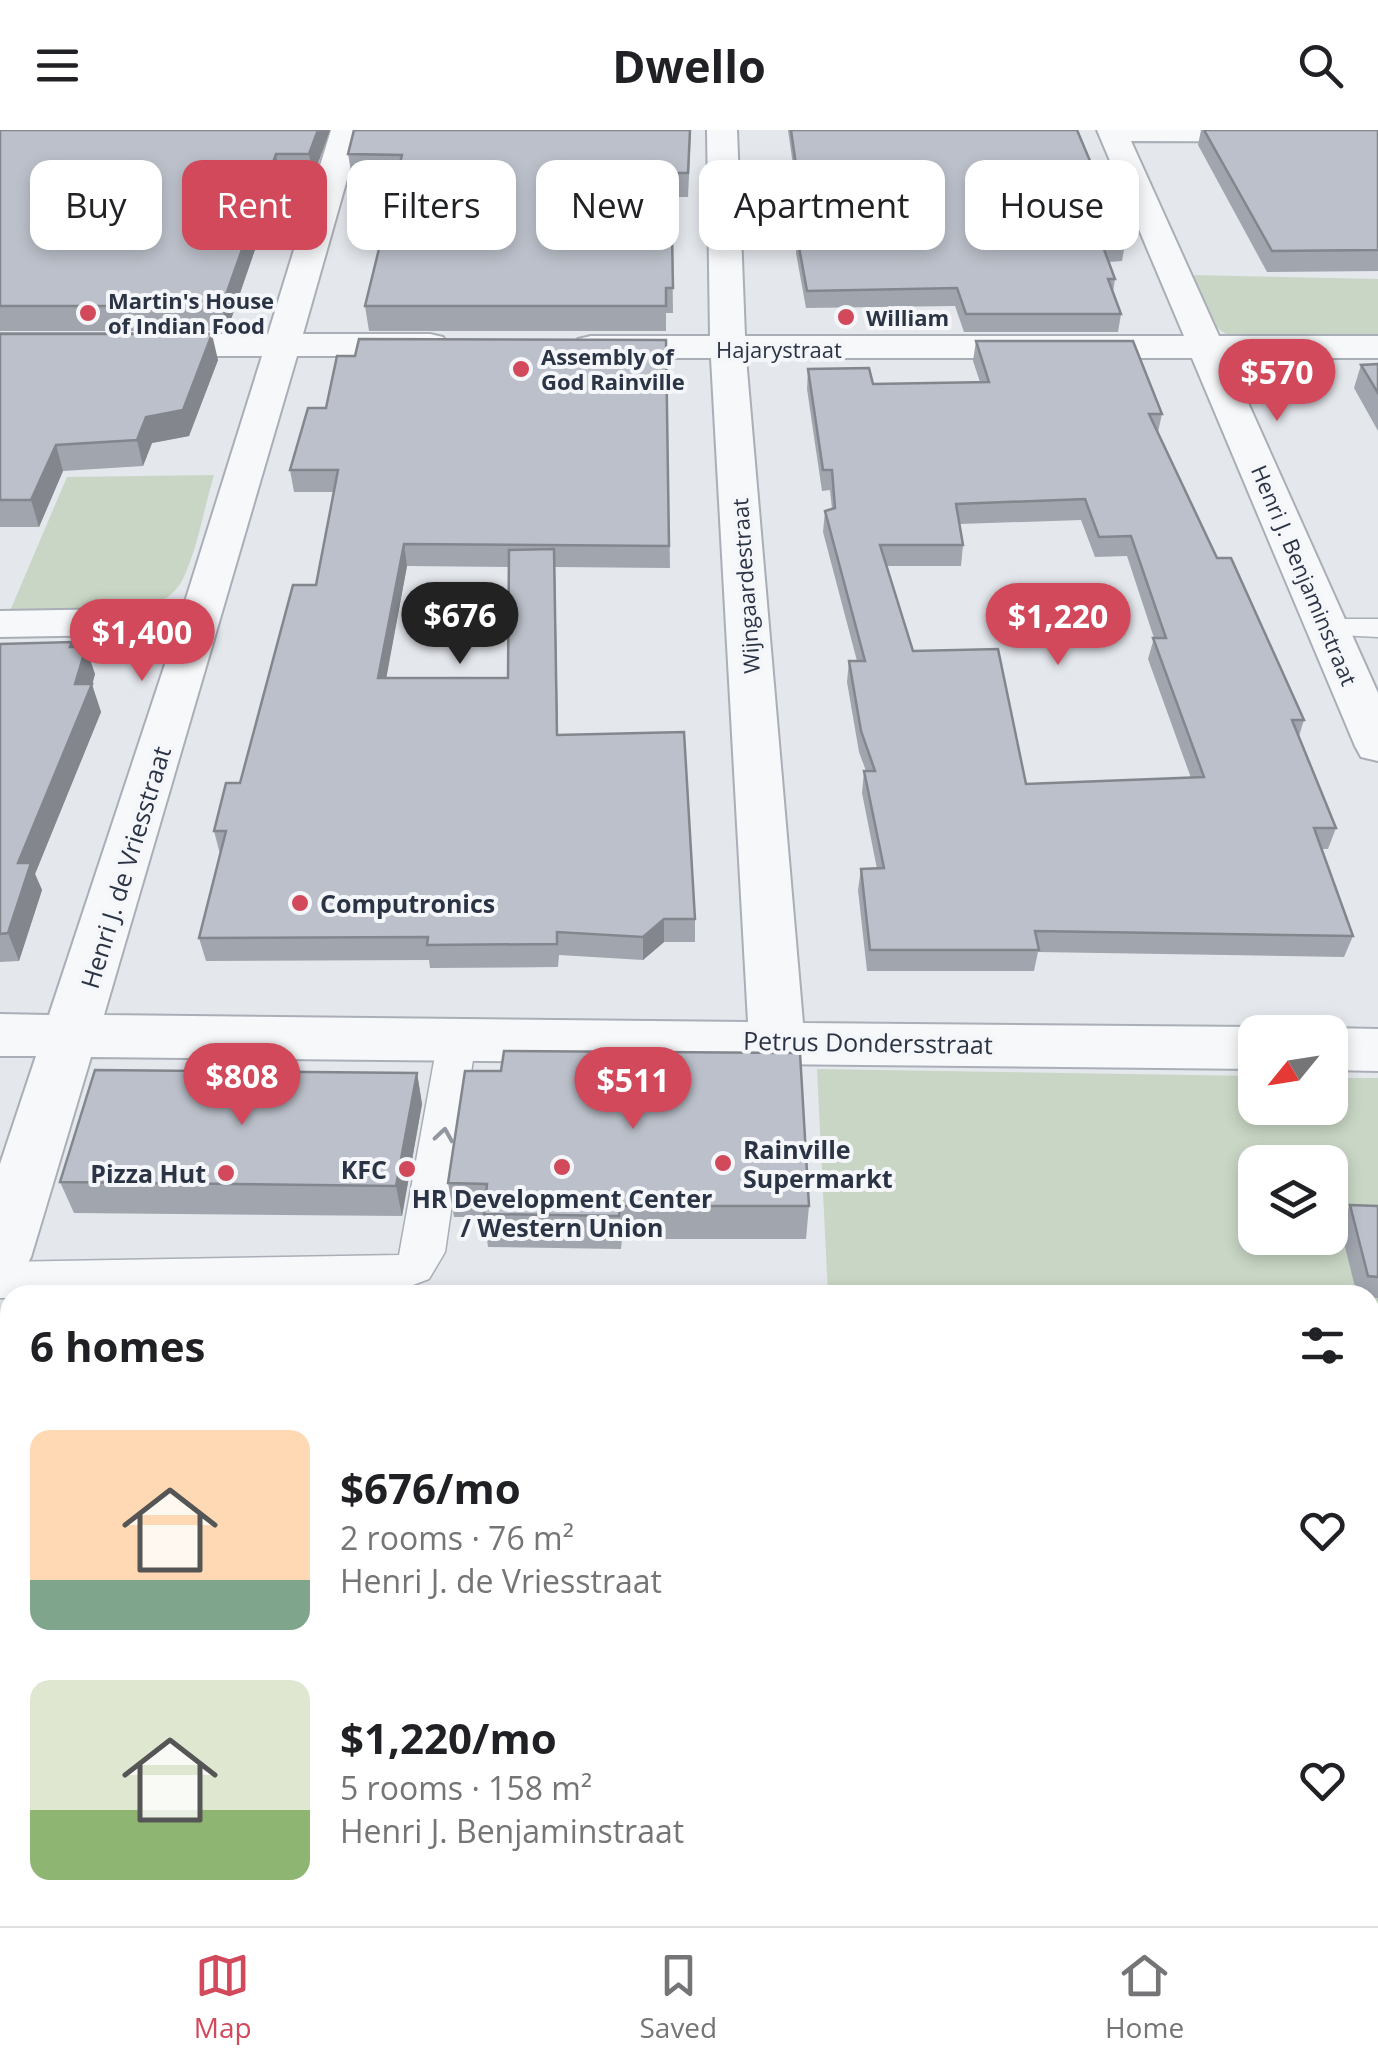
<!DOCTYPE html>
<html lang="en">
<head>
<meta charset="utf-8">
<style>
	:root { --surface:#fff; --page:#f6f6f6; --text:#202124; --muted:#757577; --line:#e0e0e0; --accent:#d1495b }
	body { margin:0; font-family:"Open Sans",sans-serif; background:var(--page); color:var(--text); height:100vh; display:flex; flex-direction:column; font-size:38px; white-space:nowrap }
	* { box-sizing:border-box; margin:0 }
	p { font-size:32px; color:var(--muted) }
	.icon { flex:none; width:55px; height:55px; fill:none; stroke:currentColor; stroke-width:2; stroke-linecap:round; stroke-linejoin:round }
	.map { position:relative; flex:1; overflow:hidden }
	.side { position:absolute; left:0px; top:1155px; width:1380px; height:642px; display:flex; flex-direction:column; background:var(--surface); border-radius:30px 30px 0 0; box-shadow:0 5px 15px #0003 }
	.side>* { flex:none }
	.guide { position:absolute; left:30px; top:30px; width:1320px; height:90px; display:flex; gap:20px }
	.needle { width:65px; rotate:240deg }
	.buttons { position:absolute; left:1238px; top:885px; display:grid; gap:20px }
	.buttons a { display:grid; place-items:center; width:110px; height:110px; border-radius:20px; background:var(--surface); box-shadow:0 5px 15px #0003; font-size:50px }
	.price { position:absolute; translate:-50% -85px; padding:0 22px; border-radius:35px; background:var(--accent); color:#fff; font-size:32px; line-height:65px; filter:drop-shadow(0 2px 5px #0008) }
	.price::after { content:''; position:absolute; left:50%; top:60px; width:30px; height:22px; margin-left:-15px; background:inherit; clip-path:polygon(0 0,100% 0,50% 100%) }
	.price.selected { background:#222; color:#fff }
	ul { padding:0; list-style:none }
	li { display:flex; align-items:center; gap:30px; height:250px; padding:0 30px }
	li span { display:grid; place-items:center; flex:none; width:280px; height:200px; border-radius:20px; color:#555 }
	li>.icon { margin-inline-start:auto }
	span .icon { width:120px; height:120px; fill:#fffc; stroke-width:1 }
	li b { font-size:42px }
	h2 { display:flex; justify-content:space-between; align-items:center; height:120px; padding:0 30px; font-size:42px }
	.pill { padding:0 35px; border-radius:20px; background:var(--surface); box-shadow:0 5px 15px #0003; font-size:35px; line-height:90px }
	.pill.selected { background:var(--accent); color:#fff }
	header { display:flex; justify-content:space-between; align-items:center; height:130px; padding:0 30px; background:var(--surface); font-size:45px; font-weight:700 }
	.tabs { display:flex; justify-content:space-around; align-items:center; height:140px; border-top:2px solid var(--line); background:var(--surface); font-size:28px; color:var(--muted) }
	.tabs a { display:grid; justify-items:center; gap:5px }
	.tabs .selected { color:var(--accent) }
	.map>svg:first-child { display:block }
	.green { fill:#c9d6c5; fill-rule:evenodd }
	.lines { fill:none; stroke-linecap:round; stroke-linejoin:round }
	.lane-casing { stroke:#a9aeb7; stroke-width:3 }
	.street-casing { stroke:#a9aeb7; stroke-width:4 }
	.secondary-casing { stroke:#a9aeb7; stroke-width:4 }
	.lane { fill:#f7f8fa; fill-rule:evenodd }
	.street { fill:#f7f8fa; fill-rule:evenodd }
	.secondary { fill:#fff; fill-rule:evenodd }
	.wall { fill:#a1a5ae; fill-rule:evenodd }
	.shaded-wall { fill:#83868d }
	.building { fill:#bbc0ca; stroke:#83868d; stroke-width:2.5; fill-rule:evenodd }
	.oneway { stroke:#9196a0 }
	.poi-dot { fill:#d1495b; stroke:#f4f6f9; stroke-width:4 }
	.labels { text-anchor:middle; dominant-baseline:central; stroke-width:8; stroke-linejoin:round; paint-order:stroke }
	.far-poi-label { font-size:22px; font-weight:bold; fill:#2b3445; stroke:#f4f6f9; text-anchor:start }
	.far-street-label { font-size:22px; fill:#2b3445; stroke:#f4f6f9 }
	.street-label { font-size:25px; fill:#2b3445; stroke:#f4f6f9 }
	.poi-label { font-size:25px; font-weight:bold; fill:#2b3445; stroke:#f4f6f9; text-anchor:start }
</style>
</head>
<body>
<header><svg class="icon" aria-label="menu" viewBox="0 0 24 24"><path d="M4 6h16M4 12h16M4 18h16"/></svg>Dwello<svg class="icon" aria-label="search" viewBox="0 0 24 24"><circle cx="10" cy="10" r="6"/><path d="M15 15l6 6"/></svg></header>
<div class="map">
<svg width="1378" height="1796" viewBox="0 0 1378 1796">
	<rect width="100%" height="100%" fill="#e4e7ec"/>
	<!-- green -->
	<g class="green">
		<path d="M1191 145 1378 149V210L1242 211C1207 200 1202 177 1191 145Z"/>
		<path d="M214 345C204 378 198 417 183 449 158 499 58 482 10 481L67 347Z"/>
		<path d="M817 939 1255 946V978H1330V948H1378V1224H1370V1165H828ZM1255 1032H1330V1108H1255Z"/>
	</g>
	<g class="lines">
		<!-- lane casing -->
		<g class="lane-casing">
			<g id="lane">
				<path d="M1328 489H1378V507L1318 504 1313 498 1318 492Z"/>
				<path d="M457 895 470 899 476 909 445 1122 429 1149 389 1164 0 1168V1132L399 1125 438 909 444 899Z"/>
				<path d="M469 1788H523V1796H467Z"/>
			</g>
		</g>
		<!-- street casing -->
		<g class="street-casing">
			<g id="street">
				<path d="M331 0H361L303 204H430L443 207 448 215 443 223 430 226H297L104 885 748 892 711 228H591L578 225 573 217 578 209 591 206H710L707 0H737L745 206H1184L1097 0H1378V12L1131 11 1219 206H1378V228H1228L1378 563V631L1361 627 1355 616 1192 228H746L803 893 1255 897 1272 902H1255V939L91 927 31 1127 22 1145 0 1153V1034L36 926H0V884L49 885 175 504 0 507V481L183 478 262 226H0V204H268Z"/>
				<path d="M1330 898 1378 899V941L1330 940V902H1316Z"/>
				<path d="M33 1788H113L111 1796H31Z"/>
				<rect x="950" y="1788" width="80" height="8"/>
			</g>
		</g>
		<!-- secondary casing -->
		<g class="secondary-casing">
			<g id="secondary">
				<rect x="0" y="1229" width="10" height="58"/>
				<rect x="1370" y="1269" width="8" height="60"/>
			</g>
		</g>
		<!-- lane -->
		<use href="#lane" class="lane"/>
		<!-- street -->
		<use href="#street" class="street"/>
		<!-- secondary -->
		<use href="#secondary" class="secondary"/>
	</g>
	<!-- wall -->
	<g class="wall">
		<path d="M0 0H330L313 47H280L227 201H0Z"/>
		<path d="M691 0 688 67H671V82H666L672 103 673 183H666V201H369L365 176 396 48 352 47 348 24Z"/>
		<path d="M788 0H1077L1125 114 1122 131 1109 132 1115 149 1113 162 1121 184 1118 202H964L955 176 806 178 796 123 797 106H803Z"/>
		<path d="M1201 0H1378V141L1267 142 1198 15Z"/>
		<path d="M0 204 218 230 189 306 152 313 143 336 63 341 39 397H0Z"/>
		<path d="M666 210 670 438 555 437 558 605 695 789V812H664L643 830 559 825 558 837 430 838 429 830 206 831 199 808 220 724 214 701 240 653 316 455 334 362H294L290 340 326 278ZM407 436 509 437 508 548H386Z"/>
		<path d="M976 211 1162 284 1158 302 1217 428 1304 590 1299 606 1336 698 1328 719H1321L1353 806 1344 827 1038 822 1034 841H867L858 760 861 739H877L862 663 864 641H866L859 622 847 552 849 531H857L823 402 825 381 832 379 830 360 822 361 807 259 808 239 873 254 980 252 973 231ZM1081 390 1095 427 1127 426 1154 508 1148 529 1191 648 1026 654 913 521 886 436H961L963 415 959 394Z"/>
		<path d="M1378 234V301L1354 258 1361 235Z"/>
		<path d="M0 514 73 517 95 544 92 554 101 582 35 744 42 760 19 831 0 832Z"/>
		<path d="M465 941 809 1076 806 1109H622L621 1119 488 1117 484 1087H454L448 1053Z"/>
		<path d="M417 943 422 974 402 1086 74 1083 60 1052Z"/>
		<path d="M1350 1075 1378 1076V1168H1370V1165H1357L1340 1097Z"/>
		<rect x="0" y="1387" width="10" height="346"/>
		<path d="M1083 1788H1370L1378 1796H1084Z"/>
	</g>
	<!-- shaded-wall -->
	<g class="shaded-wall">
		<path d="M318 0H330L313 47 309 24Z"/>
		<path d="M276 24 280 47 227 201 222 176Z"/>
		<path d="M212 204 218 230 189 306 152 313 143 336 137 310 146 287Z"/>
		<path d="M56 315 63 341 39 397 31 370Z"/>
		<path d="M404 414 407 436 382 571 378 548Z"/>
		<path d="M554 419 555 442 558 628 557 605Z"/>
		<path d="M72 512 80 538 86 517 95 544 92 555 101 582 35 744 42 760 19 831 8 803 18 733 75 554 70 517Z"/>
		<path d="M664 789V812L643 830V807Z"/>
		<path d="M417 943 422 974 402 1086 396 1056Z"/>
	</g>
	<!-- building -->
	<g class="building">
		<path d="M0 0H318L309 24H276L222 176H0Z"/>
		<path d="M354 0H690L688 43H667L671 58 660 59 672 103 673 158H666V176H365L402 25 348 24Z"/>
		<path d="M791 0H1077L1125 114H1102L1115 149H1108L1121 184H966L957 158 807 161 797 106H806Z"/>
		<path d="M1204 0H1378V120L1272 121Z"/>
		<path d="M0 204H212L183 280 146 287 137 310 56 315 31 370H0Z"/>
		<path d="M359 209 666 210 669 416 404 414 378 548H508L509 420 554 419 557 605 684 602 695 789H664L643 807 557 802V814L427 815 428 807 199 808 226 701H214L226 653H240L293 455H316L338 340H290L308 278H326L337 226H355Z"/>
		<path d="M976 211H1133L1162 284H1149L1217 428H1231L1304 590H1292L1336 698H1314L1353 806 1035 801 1039 820H870L861 739 884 738 864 641H875L861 601 849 531H865L825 381 835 378 832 340H823L808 239 869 238 873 254 989 252ZM1085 369 1099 407 1131 406 1166 508H1153L1204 647 1026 654 998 519 913 521 880 415H963L956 374Z"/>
		<path d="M1378 234V263L1361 235Z"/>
		<path d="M72 512 70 517H86L75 554H92L18 733H31L8 803 0 804V514Z"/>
		<path d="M504 921 800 923 809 1076H620L619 1086 484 1084 487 1054 448 1053 465 941H501Z"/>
		<path d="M95 940 417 943 396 1056 60 1052Z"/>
		<path d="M1350 1075 1378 1076V1147L1368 1146Z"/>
		<rect x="0" y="1387" width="10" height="328"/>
		<path d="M1370 1418H1378V1796H1097L1096 1788H1370Z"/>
		<rect x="668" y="1788" width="164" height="8"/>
	</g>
	<!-- one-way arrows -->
	<defs><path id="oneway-chevron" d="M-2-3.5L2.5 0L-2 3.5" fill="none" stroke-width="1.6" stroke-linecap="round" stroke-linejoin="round" transform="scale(2.5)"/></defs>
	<use class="oneway" href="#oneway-chevron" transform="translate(444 1005) rotate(-81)"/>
	<!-- markers -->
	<g class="poi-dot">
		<circle cx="88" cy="183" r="10"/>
		<circle cx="846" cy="187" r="10"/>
		<circle cx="521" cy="239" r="10"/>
		<circle cx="300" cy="773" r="10"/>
		<circle cx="723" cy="1033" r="10"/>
		<circle cx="562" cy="1037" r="10"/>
		<circle cx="407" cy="1039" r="10"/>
		<circle cx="226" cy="1043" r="10"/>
	</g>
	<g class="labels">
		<!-- far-poi labels -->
		<g class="far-poi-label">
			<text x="108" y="170">Martin's House<tspan x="108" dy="25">of Indian Food</tspan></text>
			<text x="866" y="187">William</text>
			<text x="541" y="226">Assembly of<tspan x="541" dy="25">God Rainville</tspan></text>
		</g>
		<!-- far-street labels -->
		<g class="far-street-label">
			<text x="779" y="219">Hajarystraat</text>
			<text transform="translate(1305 445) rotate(67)">Henri J. Benjaminstraat</text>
			<text transform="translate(745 456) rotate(-94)">Wijngaardestraat</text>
		</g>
		<!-- street labels -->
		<g class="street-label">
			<text transform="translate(125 737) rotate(-73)">Henri J. de Vriesstraat</text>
			<text transform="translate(868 912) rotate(1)">Petrus Dondersstraat</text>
		</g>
		<!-- poi labels -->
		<g class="poi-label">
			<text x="320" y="773">Computronics</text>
			<text x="743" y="1019">Rainville<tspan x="743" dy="29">Supermarkt</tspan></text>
			<text x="387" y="1039" text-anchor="end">KFC</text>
			<text x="206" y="1043" text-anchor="end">Pizza Hut</text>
			<text x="562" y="1068" text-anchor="middle">HR Development Center<tspan x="562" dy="29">/ Western Union</tspan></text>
		</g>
	</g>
</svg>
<div class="buttons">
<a><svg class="needle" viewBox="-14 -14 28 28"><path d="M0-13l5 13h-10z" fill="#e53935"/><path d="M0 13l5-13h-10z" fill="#757577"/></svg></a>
<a><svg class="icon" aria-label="layers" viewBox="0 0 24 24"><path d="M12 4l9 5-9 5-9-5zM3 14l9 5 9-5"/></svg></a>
</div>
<b class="price" style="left:1277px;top:294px">$570</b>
<b class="price selected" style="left:460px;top:537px">$676</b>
<b class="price" style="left:1058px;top:538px">$1,220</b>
<b class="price" style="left:142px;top:554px">$1,400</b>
<b class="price" style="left:242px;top:998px">$808</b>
<b class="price" style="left:633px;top:1002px">$511</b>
<div class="guide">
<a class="pill">Buy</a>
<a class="pill selected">Rent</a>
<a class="pill">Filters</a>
<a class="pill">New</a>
<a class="pill">Apartment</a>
<a class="pill">House</a>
</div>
<section class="side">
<h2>6 homes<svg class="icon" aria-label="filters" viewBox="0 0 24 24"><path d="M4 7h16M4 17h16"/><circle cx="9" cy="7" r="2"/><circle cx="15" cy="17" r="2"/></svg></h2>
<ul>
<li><span style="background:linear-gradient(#ffd9b3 75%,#7fa58c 0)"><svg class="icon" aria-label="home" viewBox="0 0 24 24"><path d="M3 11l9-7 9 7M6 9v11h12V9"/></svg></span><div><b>$676/mo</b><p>2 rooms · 76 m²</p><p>Henri J. de Vriesstraat</p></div><svg class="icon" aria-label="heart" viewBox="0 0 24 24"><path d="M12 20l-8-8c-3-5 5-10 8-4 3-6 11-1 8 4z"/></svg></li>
<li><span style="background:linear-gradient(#dfe7d0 65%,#8fb573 0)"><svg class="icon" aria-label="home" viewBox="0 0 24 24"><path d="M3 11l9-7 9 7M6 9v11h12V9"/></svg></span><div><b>$1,220/mo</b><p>5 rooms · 158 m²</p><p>Henri J. Benjaminstraat</p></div><svg class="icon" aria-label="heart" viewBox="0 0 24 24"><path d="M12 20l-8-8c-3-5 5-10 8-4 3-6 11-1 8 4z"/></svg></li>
</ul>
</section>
</div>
<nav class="tabs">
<a class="selected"><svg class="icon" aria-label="map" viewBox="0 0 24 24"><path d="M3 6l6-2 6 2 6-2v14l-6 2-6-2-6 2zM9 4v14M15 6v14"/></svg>Map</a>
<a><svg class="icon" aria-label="saved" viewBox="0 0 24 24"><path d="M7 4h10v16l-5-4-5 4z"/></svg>Saved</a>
<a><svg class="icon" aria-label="home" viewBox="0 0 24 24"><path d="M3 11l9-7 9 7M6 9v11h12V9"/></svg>Home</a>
</nav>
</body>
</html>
